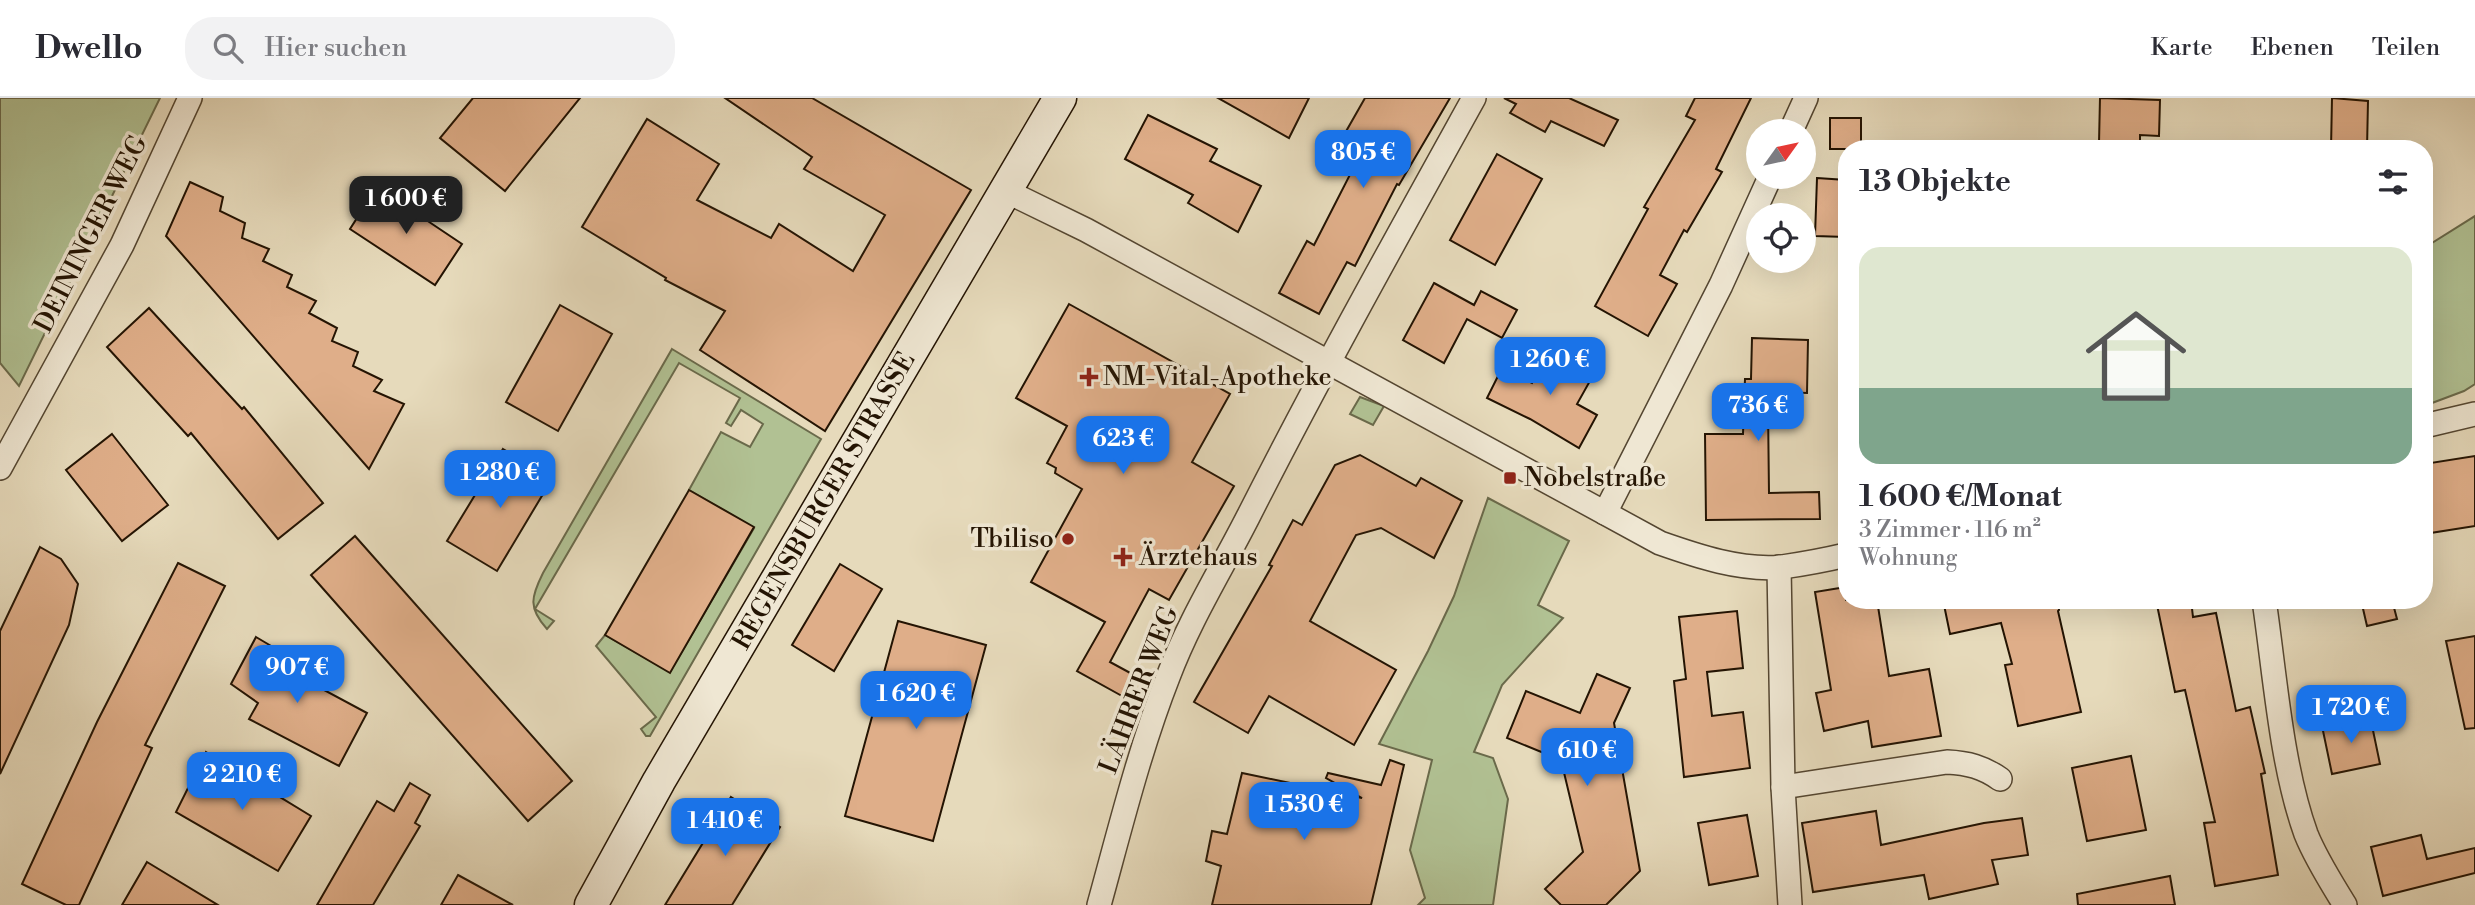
<!DOCTYPE html>
<html lang="de">
<head>
<meta charset="utf-8">
<style>
	:root { --surface:#fff; --page:#f2f2f3; --text:#2b2b33; --muted:#7c7c81; --line:#e1e1e2; --accent:#1a73e8 }
	body { margin:0; font-family:"Libre Bodoni",serif; background:var(--page); color:var(--text); height:100vh; display:flex; flex-direction:column; font-size:26px; white-space:nowrap }
	* { box-sizing:border-box; margin:0 }
	p { font-size:23px; color:var(--muted) }
	.icon { flex:none; width:38px; height:38px; fill:none; stroke:currentColor; stroke-width:2; stroke-linecap:round; stroke-linejoin:round }
	.map { position:relative; flex:1; overflow:hidden }
	.drawer { position:absolute; left:1838px; top:42px; width:595px; height:469px; display:flex; flex-direction:column; background:var(--surface); border-radius:28px; box-shadow:0 7px 28px #0002 }
	.drawer>* { flex:none }
	.needle { width:46px; rotate:57deg }
	.tools { position:absolute; left:1746px; top:21px; display:grid; gap:14px }
	.tools a { display:grid; place-items:center; width:70px; height:70px; border-radius:50%; background:var(--surface); box-shadow:0 7px 28px #0002; font-size:35px }
	.price { position:absolute; translate:-50% -60px; padding:0 16px; border-radius:14px; background:var(--accent); color:#fff; font-size:23px; line-height:46px; filter:drop-shadow(0 2px 4px #0008) }
	.price::after { content:''; position:absolute; left:50%; top:42px; width:21px; height:16px; margin-left:-10px; background:inherit; clip-path:polygon(0 0,100% 0,50% 100%) }
	.price.on { background:#222; color:#fff }
	ul { padding:0; list-style:none }
	li { display:grid; align-content:center; gap:14px; height:371px; padding:0 21px }
	li+li { border-top:2px solid var(--line) }
	li span { display:grid; place-items:center; height:217px; border-radius:21px; color:#555 }
	li>.icon { margin-inline-start:auto }
	span .icon { width:126px; height:126px; fill:#fffc; stroke-width:1 }
	li b { font-size:30px }
	h2 { display:flex; justify-content:space-between; align-items:center; height:84px; padding:0 21px; font-size:30px }
	header { display:flex; align-items:center; gap:42px; box-sizing:border-box; height:98px; padding:0 35px; background:var(--surface); border-bottom:2px solid var(--line) }
	header strong { font-size:33px }
	nav { display:flex; gap:38px; margin-inline-start:auto; font-size:24px }
	.search { width:490px; height:63px; background:var(--page); display:flex; align-items:center; gap:18px; box-sizing:border-box; padding:0 24px; border-radius:28px; color:var(--muted); font-size:26px }
	.map>svg:first-child { display:block }
	.green { fill:#b1c193; stroke:#6a6a4b; stroke-width:2 }
	.building { fill:#dfae89; stroke:#241403; stroke-width:2 }
	.lines { fill:none; stroke-linecap:round; stroke-linejoin:round }
	.minor-casing { stroke:#544631; stroke-width:26 }
	.secondary-casing { stroke:#241403; stroke-width:35 }
	.minor { stroke:#efe7d3; stroke-width:23 }
	.secondary { stroke:#efe7d3; stroke-width:32 }
	.poi-dot { fill:#8f2418; stroke:#efe7d3; stroke-width:2.5 }
	.labels { text-anchor:middle; dominant-baseline:central; stroke-width:7; stroke-linejoin:round; paint-order:stroke }
	.street-label { font-size:26px; fill:#241403; stroke:#efe7d3 }
	.poi-label { font-size:26px; fill:#241403; stroke:#efe7d3; text-anchor:start }
</style>
</head>
<body>
<header>
<strong>Dwello</strong>
<div class="search"><svg class="icon" aria-label="search" viewBox="0 0 24 24"><circle cx="10" cy="10" r="6"/><path d="M15 15l6 6"/></svg>Hier suchen</div>
<nav><a>Karte</a><a>Ebenen</a><a>Teilen</a></nav>
</header>
<div class="map">
<svg width="2475" height="807" viewBox="0 0 2475 807">
	<rect width="100%" height="100%" fill="#e6dabb"/>
	<filter id="stains"><feTurbulence type="fractalNoise" baseFrequency=".00286" numOctaves="4"/><feColorMatrix values="0 0 0 0 .2 0 0 0 0 .09 0 0 0 0 .02 0 0 0 .5 -.17"/></filter>
	<radialGradient id="worn" r=".72"><stop offset=".6" stop-color="#630" stop-opacity="0"/><stop offset="1" stop-color="#630" stop-opacity=".3"/></radialGradient>
	<!-- green -->
	<g class="green">
		<path d="M0 0H160L19 288 0 265Z"/>
		<path d="M2475 118V286L2464 293 2424 308V150Z"/>
		<path d="M672 251 821 341 650 638H646L641 631 656 619 596 548 605 537 670 574 754 430 689 392 721 334 750 349 763 326 741 312 731 328 726 325 740 300 679 265 535 511 554 523 547 531C528 510 531 499 543 475Z"/>
		<path d="M1360 299 1384 308 1373 327 1350 316Z"/>
		<path d="M1488 400 1569 443 1538 507 1563 520 1502 587 1474 654 1493 660 1508 701 1493 807H1418L1425 800 1410 752 1432 662 1379 646 1428 553 1454 498Z"/>
	</g>
	<!-- building -->
	<g class="building">
		<path d="M473 0H580L505 93 440 40Z"/>
		<path d="M725 0H812L971 92 825 333 700 252 725 213 665 182 666 180 582 129 647 21 719 66 697 102 771 140 779 126 853 173 885 117 804 71 812 59Z"/>
		<path d="M1218 0H1309L1289 40Z"/>
		<path d="M1365 0H1450L1399 87 1397 86 1355 168 1347 164 1319 216 1279 195 1307 143 1314 147 1357 63 1336 51Z"/>
		<path d="M1504 0H1569L1618 22 1604 48 1551 23 1545 34 1510 15 1516 6Z"/>
		<path d="M1695 0H1751L1716 71 1722 74 1687 134 1684 132 1660 177 1677 186 1648 238 1595 208 1648 111 1644 109 1695 22 1686 18Z"/>
		<path d="M2100 0 2160 2 2159 38 2140 37V47L2099 45Z"/>
		<path d="M2332 0 2368 3 2367 51H2331Z"/>
		<path d="M1148 17 1217 51 1210 63 1261 88 1238 134 1188 105 1193 97 1125 61Z"/>
		<rect x="1830" y="20" width="31" height="31"/>
		<path d="M1497 56 1542 81 1495 167 1450 142Z"/>
		<path d="M1817 80 1846 82V139L1815 138Z"/>
		<path d="M190 84 223 99 220 113 245 125 242 140 269 151 263 163 292 177 287 189 316 203 309 215 337 230 332 243 358 254 353 268 382 282 374 293 404 306 369 371 166 138Z"/>
		<path d="M377 89 462 146 435 187 350 131Z"/>
		<path d="M1434 185 1474 207 1481 193 1517 212 1502 240 1467 221 1444 265 1403 242Z"/>
		<path d="M1069 206 1230 296 1192 364 1234 388 1169 502 1149 491 1110 564 1134 577 1122 598 1077 573 1105 524 1031 484 1082 391 1055 375 1056 370 1047 365 1067 328 1016 300Z"/>
		<path d="M560 207 612 236 558 333 506 304Z"/>
		<path d="M149 210 242 311 244 309 323 405 278 441 191 335 188 338 107 249Z"/>
		<path d="M1752 240 1808 242 1807 295 1779 294V310L1768 309 1769 395 1819 394 1820 421 1706 422 1705 336H1743L1745 281H1751Z"/>
		<path d="M1552 250 1595 274 1577 306 1597 317 1579 350 1530 321 1487 300 1502 270 1532 285Z"/>
		<path d="M112 336 168 407 122 443 66 372Z"/>
		<path d="M503 351 552 381 497 473 447 443Z"/>
		<path d="M1360 357 1416 388 1421 380 1462 403 1434 460 1381 430 1356 437 1310 523 1396 572 1354 647 1269 598 1248 635 1194 604 1272 468 1269 467 1293 422 1302 427 1335 367Z"/>
		<path d="M2475 358V428L2424 436V366Z"/>
		<path d="M689 392 754 429 670 575 605 537Z"/>
		<path d="M355 438 572 683 528 723 311 477Z"/>
		<path d="M40 449 61 461 78 486 69 527 0 676V533Z"/>
		<path d="M178 465 225 488 145 647 152 650 79 807H66L22 786 97 624Z"/>
		<path d="M840 466 882 491 834 573 792 547Z"/>
		<path d="M1846 489V502H1877L1889 578 1929 571 1941 638 1872 649 1868 623 1824 633 1816 595 1831 592 1815 494Z"/>
		<path d="M1943 502H2058L2059 512 2058 513 2081 614 2018 628 2005 567 2012 566 2001 525 1950 536Z"/>
		<path d="M2156 502H2191L2193 519 2216 515 2236 613 2250 609 2265 675 2261 676 2278 777 2215 788 2204 725 2215 724 2185 592 2175 594Z"/>
		<path d="M2361 502H2392L2397 521 2367 528Z"/>
		<path d="M1737 513 1743 570 1707 574 1712 618 1743 614 1750 670 1684 679 1674 583 1686 581 1679 519Z"/>
		<path d="M898 523 986 547 933 743 845 718Z"/>
		<path d="M2475 538V630L2465 631 2446 543Z"/>
		<path d="M256 539 288 558 281 569 367 615 339 668 249 621 258 605 231 586Z"/>
		<path d="M1597 576 1630 590 1614 625 1640 773 1606 807H1561L1545 791 1583 754 1561 662 1507 640 1526 593 1580 615Z"/>
		<path d="M2370 618 2380 666 2332 676 2322 628Z"/>
		<path d="M206 654 311 718 278 773 176 714Z"/>
		<path d="M2131 658 2146 732 2087 743 2072 670Z"/>
		<path d="M1390 662 1404 667 1371 807H1212L1221 768 1206 763 1212 733 1227 736 1242 675 1362 700 1326 680 1328 675 1381 687Z"/>
		<path d="M410 685 430 697 415 725 420 728 373 807H317L377 703 394 713Z"/>
		<path d="M731 699 780 729 732 807H665Z"/>
		<path d="M1876 713 1881 747 1984 725 2022 720 2028 757 1992 762 1998 786 1929 801 1924 777 1813 794 1802 725Z"/>
		<path d="M1747 717 1758 778 1709 787 1698 725Z"/>
		<path d="M2421 737 2427 761 2475 750V775L2383 798 2371 749Z"/>
		<path d="M147 764 218 807H122Z"/>
		<path d="M458 777 513 807H441Z"/>
		<path d="M2170 778 2175 807H2078L2077 796Z"/>
	</g>
	<g class="lines">
		<!-- minor casing -->
		<g class="minor-casing">
			<g id="minor">
				<path d="M1791 33 1806 0"/>
				<path d="M1006 93 1086 132 1660 445C1697 458 1741 473 1782 469 1803 466 1825 462 1846 457"/>
				<path d="M2424 328 2475 316"/>
				<path d="M0 370 122 147 190 0"/>
				<path d="M1605 415 1721 187 1770 79"/>
				<path d="M1779 469 1783 689 1790 807"/>
				<path d="M2264 502C2275 576 2281 667 2306 736 2316 761 2331 784 2345 807"/>
				<path d="M1783 689 1947 664C1968 665 1983 669 2000 681"/>
				<path d="M1099 807C1120 731 1139 653 1168 579 1189 523 1221 472 1248 419 1320 277 1397 139 1474 0"/>
			</g>
		</g>
		<!-- secondary casing -->
		<g class="secondary-casing">
			<path id="secondary" d="M591 807 659 683 1060 0"/>
		</g>
		<!-- minor -->
		<use href="#minor" class="minor"/>
		<!-- secondary -->
		<use href="#secondary" class="secondary"/>
	</g>
	<!-- markers -->
	<g class="poi-dot">
		<path d="M1085.5 268.5h7v7h7v7h-7v7h-7v-7h-7v-7h7z"/>
		<rect x="1503" y="373" width="14" height="14" rx="3.5"/>
		<circle cx="1068" cy="441" r="7"/>
		<path d="M1119.5 448.5h7v7h7v7h-7v7h-7v-7h-7v-7h7z"/>
	</g>
	<g class="labels">
		<!-- street labels -->
		<g class="street-label">
			<text transform="translate(91 136) rotate(-63)">DEININGER WEG</text>
			<text transform="translate(824 403) rotate(-60)">REGENSBURGER STRASSE</text>
			<text transform="translate(1139 592) rotate(-69)">LÄHRER WEG</text>
		</g>
		<!-- poi labels -->
		<g class="poi-label">
			<text x="1103" y="279">NM-Vital-Apotheke</text>
			<text x="1524" y="380">Nobelstraße</text>
			<text x="1054" y="441" text-anchor="end">Tbiliso</text>
			<text x="1139" y="459">Ärztehaus</text>
		</g>
	</g>
	<rect width="100%" height="100%" filter="url(#stains)"/>
	<rect width="100%" height="100%" fill="url(#worn)"/>
</svg>
<div class="tools">
<a><svg class="needle" viewBox="-14 -14 28 28"><path d="M0-13l5 13h-10z" fill="#e53935"/><path d="M0 13l5-13h-10z" fill="#7c7c81"/></svg></a>
<a><svg class="icon" aria-label="locate" viewBox="0 0 24 24"><circle cx="12" cy="12" r="6"/><path d="M12 2v4M12 18v4M2 12h4M18 12h4"/></svg></a>
</div>
<b class="price" style="left:1363px;top:92px">805 €</b>
<b class="price on" style="left:406px;top:138px">1 600 €</b>
<b class="price" style="left:1550px;top:299px">1 260 €</b>
<b class="price" style="left:1758px;top:345px">736 €</b>
<b class="price" style="left:1123px;top:378px">623 €</b>
<b class="price" style="left:500px;top:412px">1 280 €</b>
<b class="price" style="left:297px;top:607px">907 €</b>
<b class="price" style="left:916px;top:633px">1 620 €</b>
<b class="price" style="left:2351px;top:647px">1 720 €</b>
<b class="price" style="left:1587px;top:690px">610 €</b>
<b class="price" style="left:242px;top:714px">2 210 €</b>
<b class="price" style="left:1304px;top:744px">1 530 €</b>
<b class="price" style="left:725px;top:760px">1 410 €</b>
<section class="drawer">
<h2>13 Objekte<svg class="icon" aria-label="filters" viewBox="0 0 24 24"><path d="M4 7h16M4 17h16"/><circle cx="9" cy="7" r="2"/><circle cx="15" cy="17" r="2"/></svg></h2>
<ul>
<li><span style="background:linear-gradient(#dfe7d0 65%,#7fa58c 0)"><svg class="icon" aria-label="home" viewBox="0 0 24 24"><path d="M3 11l9-7 9 7M6 9v11h12V9"/></svg></span><div><b>1 600 €/Monat</b><p>3 Zimmer · 116 m²</p><p>Wohnung</p></div></li>
</ul>
</section>
</div>
</body>
</html>
